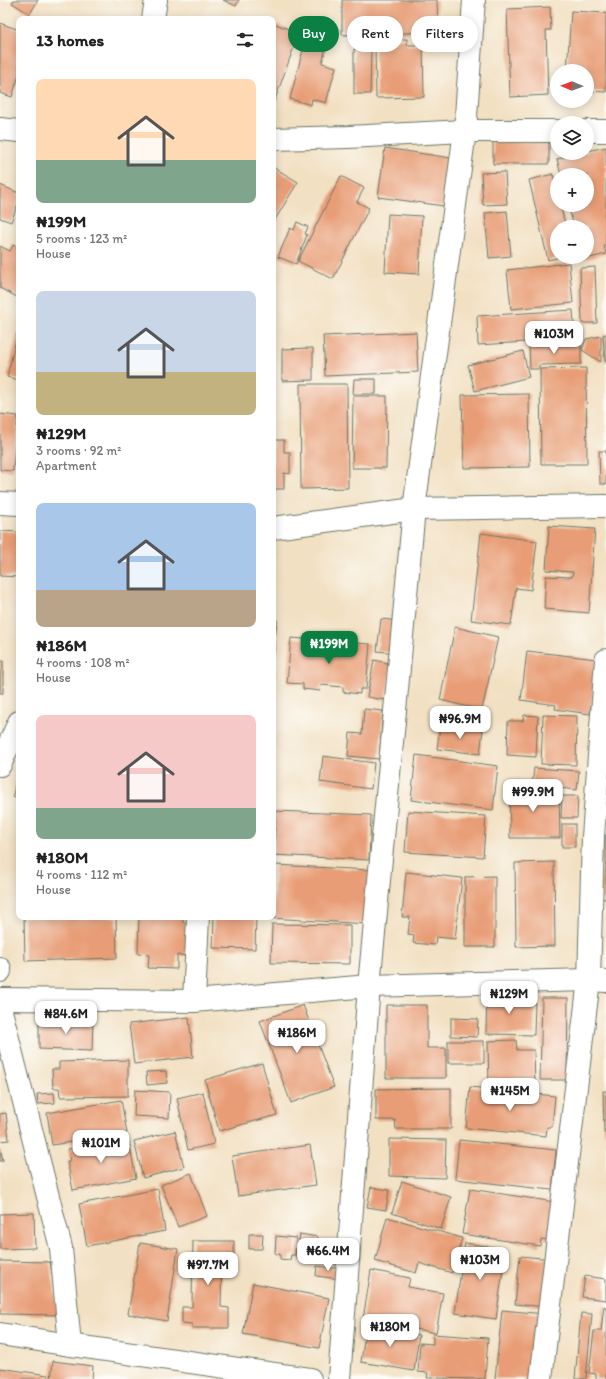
<!DOCTYPE html>
<html lang="en">
<head>
<meta charset="utf-8">
<style>
	:root { --surface:#fff; --page:#f2f2f2; --text:#222; --muted:#767676; --accent:#0b8043 }
	body { margin:0; font-family:Itim,sans-serif; background:var(--page); color:var(--text); height:100vh; display:flex; flex-direction:column; font-size:15px; white-space:nowrap }
	* { box-sizing:border-box; margin:0 }
	p { font-size:13px; color:var(--muted) }
	.icon { flex:none; width:22px; height:22px; fill:none; stroke:currentColor; stroke-width:2; stroke-linecap:round; stroke-linejoin:round }
	.map { position:relative; flex:1; overflow:hidden }
	.drawer { position:absolute; left:16px; top:16px; width:260px; height:904px; display:flex; flex-direction:column; background:var(--surface); border-radius:8px; box-shadow:0 2px 10px #0003 }
	.drawer>* { flex:none }
	.banner { position:absolute; left:288px; top:16px; width:258px; height:36px; display:flex; gap:8px }
	.needle { width:26px; rotate:271deg }
	.tools { position:absolute; left:550px; top:64px; display:grid; gap:8px }
	.tools a { display:grid; place-items:center; width:44px; height:44px; border-radius:50%; background:var(--surface); box-shadow:0 2px 10px #0003; font-size:20px }
	.price { position:absolute; translate:-50% -34px; padding:0 9px; border-radius:8px; background:#fff; color:#222; font-size:13px; line-height:26px; filter:drop-shadow(0 1px 2px #0008) }
	.price::after { content:''; position:absolute; left:50%; top:24px; width:12px; height:9px; margin-left:-6px; background:inherit; clip-path:polygon(0 0,100% 0,50% 100%) }
	.price.current { background:var(--accent); color:#fff }
	ul { padding:0; list-style:none }
	li { display:grid; align-content:center; gap:8px; height:212px; padding:0 20px }
	li span { display:grid; place-items:center; height:124px; border-radius:8px; color:#555 }
	li>.icon { margin-inline-start:auto }
	span .icon { width:72px; height:72px; fill:#fffc; stroke-width:1 }
	li b { font-size:17px }
	h2 { display:flex; justify-content:space-between; align-items:center; height:48px; padding:0 20px; font-size:17px }
	.tag { padding:0 14px; border-radius:18px; background:var(--surface); box-shadow:0 2px 10px #0003; font-size:14px; line-height:36px }
	.tag.current { background:var(--accent); color:#fff }
	.map>svg:first-child { display:block }
	.building { fill:#e89d76 }
	.lines { fill:none; stroke-linecap:round; stroke-linejoin:round }
	.street-casing { stroke:#697666; stroke-width:24 }
	.secondary-casing { stroke:#697666; stroke-width:24 }
	.street { stroke:#fff; stroke-width:22 }
	.secondary { stroke:#fff; stroke-width:22 }
</style>
</head>
<body>
<div class="map">
<svg width="606" height="1379" viewBox="0 0 606 1379">
	<rect width="100%" height="100%" fill="#fdfcf7"/>
	<filter id="ink" filterUnits="userSpaceOnUse"><feTurbulence type="fractalNoise" baseFrequency=".025" numOctaves="2"/><feDisplacementMap in="SourceGraphic" scale="8" xChannelSelector="R" yChannelSelector="G"/><feConvolveMatrix kernelMatrix="1 2 1 2 8 2 1 2 1" color-interpolation-filters="sRGB"/></filter>
	<filter id="wash" filterUnits="userSpaceOnUse"><feTurbulence type="fractalNoise" baseFrequency=".012" numOctaves="4" result="noise"/><feDisplacementMap in="SourceGraphic" scale="16" xChannelSelector="R" yChannelSelector="G"/><feGaussianBlur stdDeviation="0.9" result="paint"/><feColorMatrix in="noise" values="0 0 0 0 0 0 0 0 0 0 0 0 0 0 0 0 0 1.4 0 .05"/><feComposite in="paint" operator="in"/></filter>
	<g filter="url(#wash)">
		<rect width="100%" height="100%" fill="#f2e0c2"/>
		<g id="blocks">
			<!-- building -->
			<g class="building">
				<path d="M14 0H38L30 14 12 3Z"/>
				<path d="M223 0H239L236 6Z"/>
				<path d="M342 0H437L438 32 342 35Z"/>
				<path d="M550 7 551 30H546L548 95 510 97 507 9Z"/>
				<path d="M571 11 606 13V92L587 91V71H567Z"/>
				<path d="M0 23 19 30V75L12 97 0 93Z"/>
				<path d="M273 23 299 33 273 105Z"/>
				<path d="M407 39V45H423L424 97 376 98 375 46H388V40Z"/>
				<path d="M305 42 326 47 322 63 336 67 326 103 312 99 311 105 290 99Z"/>
				<path d="M354 49H371L370 94H354Z"/>
				<path d="M493 141 549 142V164H493Z"/>
				<path d="M606 147V213L604 214 606 219V245H604L606 254 582 260 581 257H587V227H574L568 205H587V175H561L557 159 580 153H587V151Z"/>
				<path d="M385 148 451 158 444 206 378 197Z"/>
				<path d="M273 167 298 182 273 223Z"/>
				<path d="M505 172 507 204 483 205 481 173Z"/>
				<path d="M553 174 557 191V205H560L566 227H557V258L548 260 529 180Z"/>
				<path d="M341 176 364 188 357 202 369 208 333 279 298 261Z"/>
				<path d="M0 185 19 193V201L11 222 0 218Z"/>
				<path d="M507 211 511 256 489 258 485 213Z"/>
				<path d="M388 214 422 216 419 274 385 272Z"/>
				<path d="M297 222 308 227 305 234 307 235 296 264 278 257 290 228 294 230Z"/>
				<path d="M13 245 19 248V298L0 288V246L10 251Z"/>
				<path d="M569 263 573 303 511 309 507 270Z"/>
				<path d="M595 267 597 323H582L580 268Z"/>
				<path d="M273 274H275L274 285H273Z"/>
				<path d="M573 310 575 339 478 345 477 316Z"/>
				<path d="M18 331H19V380L7 377Z"/>
				<path d="M416 332 418 372 325 376 323 336Z"/>
				<path d="M606 334V362H605L603 335Z"/>
				<path d="M601 336V362L582 350 586 339Z"/>
				<path d="M529 345H581V364L539 365V369H530Z"/>
				<path d="M313 348V380L282 381V349Z"/>
				<path d="M523 351 529 377 475 391 468 365Z"/>
				<path d="M586 368 587 464H541L540 369Z"/>
				<path d="M354 379H376V394H353Z"/>
				<path d="M300 384H347L348 488 301 489Z"/>
				<path d="M529 394 530 467 464 468 462 395Z"/>
				<path d="M353 396H387L386 468H352Z"/>
				<path d="M0 414 18 416 13 471 0 470Z"/>
				<path d="M273 440H284V452H290V474L284 473V489H273Z"/>
				<path d="M599 451H606V484H600Z"/>
				<path d="M549 526 595 529 589 613 544 609 546 576 572 577 573 572 546 570Z"/>
				<path d="M0 531 19 532V577L0 576Z"/>
				<path d="M481 533 537 541 531 590 516 588 511 625 471 620Z"/>
				<path d="M273 619 277 620 274 654H273Z"/>
				<path d="M381 619 400 621 396 653 377 651Z"/>
				<path d="M455 627 498 637 482 710 440 700Z"/>
				<path d="M291 638 370 644 366 689H360V694L343 692V687L321 685 320 691 303 689V684L287 683Z"/>
				<path d="M527 651 597 659 590 714 555 709 556 705 521 700Z"/>
				<path d="M374 660 392 664 385 700 367 697Z"/>
				<rect x="0" y="661" width="3" height="32"/>
				<path d="M364 709 383 711 379 759 348 756 350 733 362 734Z"/>
				<path d="M524 715 538 716 536 757 507 755 508 721H523Z"/>
				<path d="M543 715 577 716 576 765 541 764Z"/>
				<path d="M440 725 483 730 480 754 437 749Z"/>
				<path d="M416 755 498 766 493 810 411 800Z"/>
				<path d="M323 756 374 763 371 789 320 782Z"/>
				<path d="M534 768 579 771 577 790 532 785Z"/>
				<path d="M18 771 19 772V799L13 797Z"/>
				<path d="M509 782H530V793H559L560 838H510Z"/>
				<path d="M562 796H578L577 818H561Z"/>
				<path d="M276 811 371 815 369 860 273 855Z"/>
				<path d="M408 811 486 816 483 857 405 852Z"/>
				<rect x="562" y="824" width="13" height="23"/>
				<path d="M605 835H606V899L599 898Z"/>
				<path d="M554 862 555 946 516 947 515 863Z"/>
				<path d="M275 865 370 870 367 924 270 918V917H273Z"/>
				<path d="M406 872 462 878 455 939 436 937 435 945 413 943 414 935 408 934 410 917H402Z"/>
				<path d="M495 876V947H465V877Z"/>
				<path d="M24 917H116L117 958 25 961Z"/>
				<path d="M139 917H183V923H192L191 956 177 955V969L148 968 149 955 138 954Z"/>
				<path d="M214 917H256L255 949 213 948Z"/>
				<path d="M272 924 350 925V964L271 963Z"/>
				<path d="M487 991 510 992V1001L535 1002 534 1035 486 1034Z"/>
				<path d="M542 998H568L567 1080H540Z"/>
				<path d="M303 1005 334 1087 291 1103 260 1021Z"/>
				<path d="M386 1005H427V1048H446V1078H386Z"/>
				<path d="M189 1017 193 1057 134 1064 129 1024Z"/>
				<path d="M451 1018 478 1019 477 1037 451 1036Z"/>
				<path d="M39 1019 93 1020 92 1051 39 1049Z"/>
				<path d="M516 1040 517 1050H534L535 1087 489 1088 488 1041Z"/>
				<rect x="448" y="1041" width="36" height="22"/>
				<path d="M128 1060V1096L60 1097 59 1088H53L52 1069H59V1062Z"/>
				<path d="M262 1063 277 1115 219 1131 205 1080Z"/>
				<path d="M166 1071 167 1083 147 1085 146 1072Z"/>
				<path d="M470 1087 555 1096 552 1127H547L546 1136 466 1128Z"/>
				<path d="M451 1088V1129H396L395 1120H376V1089Z"/>
				<path d="M135 1090 170 1092 169 1118 134 1116Z"/>
				<path d="M603 1091H606V1133H604Z"/>
				<path d="M203 1092 214 1144 188 1150 177 1098Z"/>
				<path d="M54 1093 55 1103 38 1104 37 1094Z"/>
				<path d="M121 1100 127 1133 52 1145 47 1113Z"/>
				<path d="M6 1113 9 1140 0 1141V1114Z"/>
				<path d="M175 1131 184 1167 143 1178 134 1141Z"/>
				<path d="M128 1137 136 1178 73 1190 67 1161H70L68 1149Z"/>
				<path d="M389 1139 446 1140 445 1178 389 1176Z"/>
				<path d="M459 1140 556 1150 552 1190 455 1179Z"/>
				<path d="M310 1145 316 1185 238 1196 232 1156Z"/>
				<path d="M0 1147 3 1161H0Z"/>
				<path d="M191 1173 207 1216 178 1227 161 1185Z"/>
				<path d="M402 1181 451 1197 441 1229 392 1213Z"/>
				<path d="M371 1187 389 1190 386 1210 367 1207Z"/>
				<path d="M158 1189 165 1231 87 1246 79 1204Z"/>
				<path d="M470 1189 555 1202 549 1240 541 1239 540 1246 462 1234Z"/>
				<path d="M34 1213 35 1248 0 1249V1214Z"/>
				<path d="M387 1217 462 1238 452 1273 419 1263 416 1273 375 1261Z"/>
				<path d="M249 1234H263L262 1249H249Z"/>
				<path d="M300 1234 318 1237 314 1261 296 1258Z"/>
				<path d="M276 1236 296 1238 295 1255H291L290 1260 280 1259V1254H275Z"/>
				<path d="M193 1241H234V1255H222L221 1307 229 1308V1328H192V1324L182 1323V1307H192Z"/>
				<path d="M140 1243 178 1249 167 1321 128 1314Z"/>
				<path d="M465 1243 506 1249 496 1319 455 1313Z"/>
				<path d="M520 1256 552 1259 547 1307 515 1304Z"/>
				<path d="M0 1261 50 1262 59 1315 0 1314Z"/>
				<path d="M317 1266 341 1269 340 1279 316 1276Z"/>
				<path d="M371 1270 410 1278 408 1287 443 1293 436 1333 363 1319Z"/>
				<path d="M585 1276 606 1279V1300L582 1297Z"/>
				<path d="M253 1283 329 1298 319 1348 243 1334Z"/>
				<path d="M604 1306 606 1307V1379H596V1374L589 1373 594 1331H601Z"/>
				<path d="M502 1310 544 1314 537 1379H495Z"/>
				<path d="M581 1313 592 1314 586 1379H575Z"/>
				<path d="M366 1326 419 1335 414 1371 361 1362Z"/>
				<path d="M433 1334 488 1338 485 1379 427 1378 428 1373 418 1372 420 1343 433 1344Z"/>
				<path d="M53 1361 93 1366 92 1379H51Z"/>
				<path d="M0 1368 48 1375V1379H0Z"/>
			</g>
		</g>
	</g>
	<g filter="url(#ink)">
		<use href="#blocks" fill-opacity="0" stroke="#697666" stroke-width="1"/>
		<g class="lines">
			<!-- street casing -->
			<g class="street-casing">
				<g id="street">
					<path d="M153 19 156 0"/>
					<path d="M0 129 19 131"/>
					<path d="M587 131H606"/>
					<path d="M273 139 348 137 465 131H557"/>
					<path d="M0 765 19 722"/>
					<path d="M0 969V971"/>
					<path d="M0 999 194 1001 369 986 589 980 606 981"/>
					<path d="M194 1001 198 917"/>
					<path d="M0 1007 61 1248 70 1345"/>
					<path d="M0 1334 70 1345 310 1379"/>
					<path d="M339 1379 369 986 414 509 465 131 474 0"/>
					<path d="M541 1379 589 980 593 837 606 660"/>
				</g>
			</g>
			<!-- secondary casing -->
			<g class="secondary-casing">
				<g id="secondary">
					<path d="M0 503 19 504"/>
					<path d="M273 528 414 509 606 506"/>
				</g>
			</g>
			<!-- street -->
			<use href="#street" class="street"/>
			<!-- secondary -->
			<use href="#secondary" class="secondary"/>
		</g>
	</g>
</svg>
<div class="tools">
<a><svg class="needle" viewBox="-14 -14 28 28"><path d="M0-13l5 13h-10z" fill="#e53935"/><path d="M0 13l5-13h-10z" fill="#767676"/></svg></a>
<a><svg class="icon" aria-label="layers" viewBox="0 0 24 24"><path d="M12 4l9 5-9 5-9-5zM3 14l9 5 9-5"/></svg></a>
<a>+</a>
<a>−</a>
</div>
<b class="price" style="left:554px;top:355px">₦103M</b>
<b class="price current" style="left:329px;top:665px">₦199M</b>
<b class="price" style="left:460px;top:740px">₦96.9M</b>
<b class="price" style="left:533px;top:813px">₦99.9M</b>
<b class="price" style="left:509px;top:1015px">₦129M</b>
<b class="price" style="left:66px;top:1035px">₦84.6M</b>
<b class="price" style="left:297px;top:1054px">₦186M</b>
<b class="price" style="left:510px;top:1112px">₦145M</b>
<b class="price" style="left:101px;top:1164px">₦101M</b>
<b class="price" style="left:328px;top:1272px">₦66.4M</b>
<b class="price" style="left:480px;top:1281px">₦103M</b>
<b class="price" style="left:208px;top:1286px">₦97.7M</b>
<b class="price" style="left:390px;top:1348px">₦180M</b>
<div class="banner">
<a class="tag current">Buy</a>
<a class="tag">Rent</a>
<a class="tag">Filters</a>
</div>
<section class="drawer">
<h2>13 homes<svg class="icon" aria-label="filters" viewBox="0 0 24 24"><path d="M4 7h16M4 17h16"/><circle cx="9" cy="7" r="2"/><circle cx="15" cy="17" r="2"/></svg></h2>
<ul>
<li><span style="background:linear-gradient(#ffd9b3 65%,#7fa58c 0)"><svg class="icon" aria-label="home" viewBox="0 0 24 24"><path d="M3 11l9-7 9 7M6 9v11h12V9"/></svg></span><div><b>₦199M</b><p>5 rooms · 123 m²</p><p>House</p></div></li>
<li><span style="background:linear-gradient(#c9d6e8 65%,#c2b280 0)"><svg class="icon" aria-label="home" viewBox="0 0 24 24"><path d="M3 11l9-7 9 7M6 9v11h12V9"/></svg></span><div><b>₦129M</b><p>3 rooms · 92 m²</p><p>Apartment</p></div></li>
<li><span style="background:linear-gradient(#a9c7e8 70%,#b9a48a 0)"><svg class="icon" aria-label="home" viewBox="0 0 24 24"><path d="M3 11l9-7 9 7M6 9v11h12V9"/></svg></span><div><b>₦186M</b><p>4 rooms · 108 m²</p><p>House</p></div></li>
<li><span style="background:linear-gradient(#f6c9c9 75%,#7fa58c 0)"><svg class="icon" aria-label="home" viewBox="0 0 24 24"><path d="M3 11l9-7 9 7M6 9v11h12V9"/></svg></span><div><b>₦180M</b><p>4 rooms · 112 m²</p><p>House</p></div></li>
</ul>
</section>
</div>
</body>
</html>
